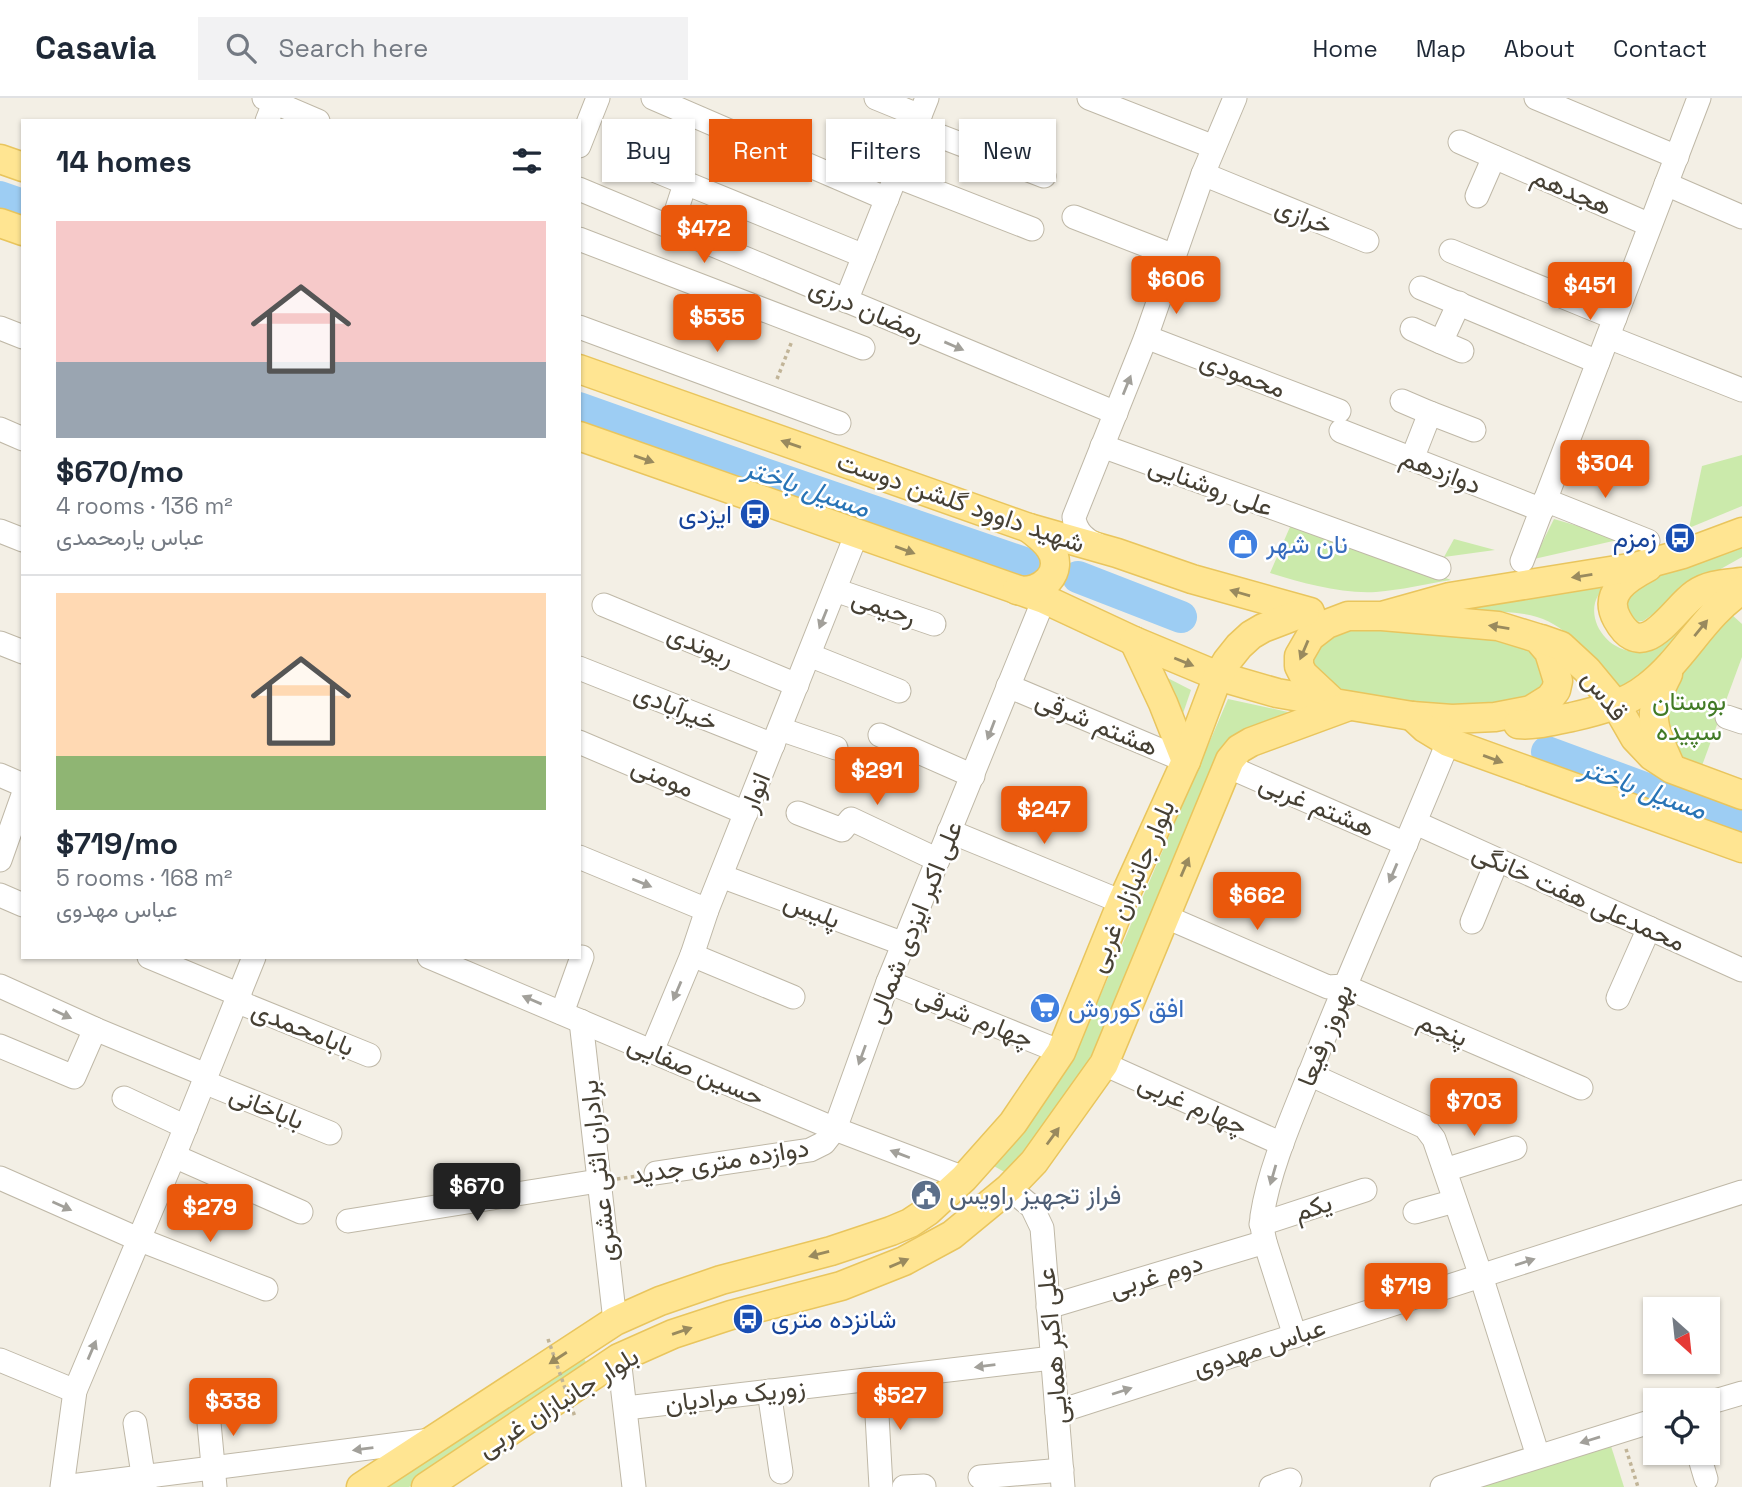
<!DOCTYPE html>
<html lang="en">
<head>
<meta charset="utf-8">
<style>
	:root { --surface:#fff; --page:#f2f2f3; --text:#1f2937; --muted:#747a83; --line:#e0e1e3; --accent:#ea580c }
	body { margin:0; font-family:"Space Grotesk",Vazirmatn,sans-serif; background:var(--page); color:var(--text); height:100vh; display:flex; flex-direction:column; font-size:26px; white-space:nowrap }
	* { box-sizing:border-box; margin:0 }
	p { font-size:23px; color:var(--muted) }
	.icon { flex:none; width:38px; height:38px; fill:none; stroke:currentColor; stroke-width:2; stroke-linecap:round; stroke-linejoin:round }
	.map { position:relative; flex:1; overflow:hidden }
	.sheet { position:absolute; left:21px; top:21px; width:560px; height:840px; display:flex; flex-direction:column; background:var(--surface); border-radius:0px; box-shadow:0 2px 5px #0004 }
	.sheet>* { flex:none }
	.guide { position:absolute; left:602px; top:21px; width:665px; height:63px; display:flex; gap:14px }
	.needle { width:46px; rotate:153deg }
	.controls { position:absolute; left:1643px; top:1199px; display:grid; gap:14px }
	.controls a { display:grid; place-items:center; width:77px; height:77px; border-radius:0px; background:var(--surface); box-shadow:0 2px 5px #0004; font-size:35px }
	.price { position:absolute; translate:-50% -60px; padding:0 16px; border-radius:7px; background:var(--accent); color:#fff; font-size:23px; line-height:46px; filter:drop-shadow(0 2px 4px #0008) }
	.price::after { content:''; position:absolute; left:50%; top:42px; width:21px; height:16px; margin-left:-10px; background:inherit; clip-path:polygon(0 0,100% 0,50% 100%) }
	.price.current { background:#222; color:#fff }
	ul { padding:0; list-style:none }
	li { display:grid; align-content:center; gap:14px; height:371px; padding:0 35px }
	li+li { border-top:2px solid var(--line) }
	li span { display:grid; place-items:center; height:217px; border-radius:0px; color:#555 }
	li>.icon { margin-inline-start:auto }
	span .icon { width:126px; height:126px; fill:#fffc; stroke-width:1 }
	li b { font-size:30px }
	h2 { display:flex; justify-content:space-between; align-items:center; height:84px; padding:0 35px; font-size:30px }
	.pill { padding:0 24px; border-radius:0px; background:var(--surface); box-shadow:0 2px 5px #0004; font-size:24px; line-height:63px }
	.pill.current { background:var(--accent); color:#fff }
	header { display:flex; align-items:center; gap:42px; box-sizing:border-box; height:98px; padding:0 35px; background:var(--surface); border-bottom:2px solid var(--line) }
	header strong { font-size:33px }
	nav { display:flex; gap:38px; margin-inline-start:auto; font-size:24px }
	.search { width:490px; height:63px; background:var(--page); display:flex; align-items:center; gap:18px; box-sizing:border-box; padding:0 24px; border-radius:0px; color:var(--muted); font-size:26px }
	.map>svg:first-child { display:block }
	.green { fill:#cbeaab }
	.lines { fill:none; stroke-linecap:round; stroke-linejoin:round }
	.river { stroke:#9dcdf3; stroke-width:32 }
	.minor-casing { stroke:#bfb8a7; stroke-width:25 }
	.major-casing { stroke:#e9c55d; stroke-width:31 }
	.path { stroke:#c1b497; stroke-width:3.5; stroke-dasharray:3.5 3.5; stroke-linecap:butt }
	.minor { stroke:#fff; stroke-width:23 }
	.major { stroke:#ffe592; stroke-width:28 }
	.path-bridge { stroke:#c1b497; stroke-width:3.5; stroke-dasharray:3.5 3.5; stroke-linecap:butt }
	.oneway { fill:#a2a09a }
	.oneway2 { fill:#998a5e }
	.labels { text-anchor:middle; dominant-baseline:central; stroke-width:5; stroke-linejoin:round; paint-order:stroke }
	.street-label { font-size:26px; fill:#464034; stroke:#fff }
	.transit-label { font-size:26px; fill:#164399; stroke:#fff; text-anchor:end }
	.shop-label { font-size:26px; fill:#366cbe; stroke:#fff; text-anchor:start }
	.park-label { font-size:26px; fill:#417a25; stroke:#fff }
	.service-label { font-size:26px; fill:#4e5e75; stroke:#fff; text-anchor:start }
	.water-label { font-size:28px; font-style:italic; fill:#2874b6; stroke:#fff }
</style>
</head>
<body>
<header>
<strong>Casavia</strong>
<div class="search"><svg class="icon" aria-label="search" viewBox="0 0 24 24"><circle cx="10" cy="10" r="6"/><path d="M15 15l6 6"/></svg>Search here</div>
<nav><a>Home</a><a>Map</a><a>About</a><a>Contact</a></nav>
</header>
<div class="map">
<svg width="1742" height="1389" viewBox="0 0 1742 1389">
	<rect width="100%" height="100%" fill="#f3efe5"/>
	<!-- green -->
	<g class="green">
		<path d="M1742 357V408L1689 430 1702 368Z"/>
		<path d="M1554 421 1622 441 1534 461Z"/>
		<path d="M1293 422 1451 482C1426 486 1401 492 1376 494 1341 496 1303 485 1270 475Z"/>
		<path d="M1454 441 1495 452 1444 459Z"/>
		<path d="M1742 448V459L1710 477 1643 523 1635 524 1628 521 1623 499 1652 478Z"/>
		<path d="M1611 485C1568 510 1615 579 1665 544 1677 535 1688 520 1699 509L1677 540 1652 567 1615 595C1561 516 1548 512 1454 513Z"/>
		<path d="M1731 516 1742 526V559L1700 673 1668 650 1665 599 1696 557Z"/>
		<path d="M1362 527 1526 544 1549 580 1532 603 1436 609 1353 599 1335 590 1313 575 1308 555 1315 544Z"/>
		<path d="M1154 573 1191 592 1177 633Z"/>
		<path d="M1228 601 1288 614 1248 635 1164 794 1089 962 1033 1048 1008 1076 992 1067 1071 958 1098 903Z"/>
		<path d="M583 1259 586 1264 578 1276 409 1389H386Z"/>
		<path d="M1611 1348 1624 1389H1484L1483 1386Z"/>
	</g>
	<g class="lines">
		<!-- river -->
		<g class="river">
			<path d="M0 99 23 107"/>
			<path d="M579 310 762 375 1036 469"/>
			<path d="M1078 479 1181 519"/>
			<path d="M1547 654 1742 726"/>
		</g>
		<!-- minor casing -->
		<g class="minor-casing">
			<g id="minor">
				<path d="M264 0 318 23"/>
				<path d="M653 0 887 101"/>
				<path d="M876 0 920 18"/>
				<path d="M1089 0 1214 49"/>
				<path d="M1536 0 1677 59"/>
				<path d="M267 23 276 0"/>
				<path d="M916 29 1044 78"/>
				<path d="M1460 44 1650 127"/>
				<path d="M579 48 598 0"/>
				<path d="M644 68 864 158"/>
				<path d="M1203 76 1367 143"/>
				<path d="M896 78 1032 131"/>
				<path d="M1666 86 1742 119"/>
				<path d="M579 91 1116 315"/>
				<path d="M1477 98 1494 59"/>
				<path d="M1074 119 1174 158"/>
				<path d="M671 129 685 86"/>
				<path d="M579 141 863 250"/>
				<path d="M1451 153 1615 220"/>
				<path d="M1421 190 1598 264"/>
				<path d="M846 203 927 0"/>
				<path d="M1459 205 1441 244 1462 253"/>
				<path d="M579 229 839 325"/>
				<path d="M0 230 23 239"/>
				<path d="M1412 231 1441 244"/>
				<path d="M1146 239 1339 313"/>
				<path d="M1608 239 1742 292"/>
				<path d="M1402 303 1430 315"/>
				<path d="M0 331 23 341"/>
				<path d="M1341 333 1542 412"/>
				<path d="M1102 348 1439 470"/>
				<path d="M1412 361 1430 315 1474 332"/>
				<path d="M1545 402 1648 443"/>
				<path d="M0 433 23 442"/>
				<path d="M1098 447C1086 443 1075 433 1074 419L1146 239 1203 76 1235 0"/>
				<path d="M1522 463 1699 0"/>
				<path d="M835 492 934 526"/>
				<path d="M604 507 797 587"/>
				<path d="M0 545 23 554"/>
				<path d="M809 557 899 593"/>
				<path d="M579 570 773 647"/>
				<path d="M1008 588 1186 663"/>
				<path d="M1727 619 1742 624"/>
				<path d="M780 631 836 650"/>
				<path d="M880 637 973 678"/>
				<path d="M579 644 746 715"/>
				<path d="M1227 668 1406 746"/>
				<path d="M0 677 23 687"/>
				<path d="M798 715 842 732 851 721 938 762"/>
				<path d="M1416 725 1742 872"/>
				<path d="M949 733 1122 804"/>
				<path d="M579 759 707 812"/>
				<path d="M0 762 23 697"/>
				<path d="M721 778 904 846"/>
				<path d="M0 797 23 807"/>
				<path d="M1164 818 1328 889 1344 888 1581 990"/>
				<path d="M1472 824 1497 763"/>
				<path d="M692 857 793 899"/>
				<path d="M149 859 240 897"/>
				<path d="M429 859 835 1031 964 1080"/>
				<path d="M888 884 1061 954"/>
				<path d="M0 888 95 931 206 977"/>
				<path d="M1618 900 1649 830"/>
				<path d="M236 903 369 957"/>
				<path d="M562 915 582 859"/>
				<path d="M581 923 615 1223"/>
				<path d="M0 948 74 979 95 931"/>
				<path d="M652 953 692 857 707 812 857 435"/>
				<path d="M1104 966 1282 1046"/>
				<path d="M1309 976 1425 1029 1434 1041 1481 1178 1538 1358"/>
				<path d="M204 984 330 1035"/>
				<path d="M124 1000 186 1029"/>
				<path d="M174 1058 301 1114"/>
				<path d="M1445 1072 1515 1050"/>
				<path d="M656 1075 810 1052 824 1045 835 1031 888 884 1044 501"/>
				<path d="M0 1080 138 1141 266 1191"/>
				<path d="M1009 1090 1032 1109 1042 1130 1063 1389"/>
				<path d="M1415 1114 1455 1103"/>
				<path d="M348 1123 598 1083"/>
				<path d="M1261 1126 1365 1092"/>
				<path d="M1048 1209 1265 1144"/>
				<path d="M1295 1238 1265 1144C1263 1135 1261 1127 1262 1118 1270 1066 1296 1011 1315 962 1357 856 1405 751 1448 644"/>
				<path d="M619 1260 634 1389"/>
				<path d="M0 1262 75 1293"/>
				<path d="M875 1281 881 1389"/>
				<path d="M769 1293 781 1374"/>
				<path d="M1708 1305 1742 1295"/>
				<path d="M626 1310 1052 1260"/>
				<path d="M208 1314 215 1389"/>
				<path d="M1057 1314 1742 1094"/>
				<path d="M135 1325 145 1389"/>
				<path d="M1698 1354 1706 1381"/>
				<path d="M980 1379 1062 1372"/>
				<path d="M62 1389 75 1293 174 1058 254 859"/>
				<path d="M63 1389 431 1342"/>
				<path d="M904 1389 924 1388"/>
				<path d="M1271 1389 1290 1382"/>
				<path d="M1442 1389 1656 1322"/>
			</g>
		</g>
		<!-- major casing -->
		<g class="major-casing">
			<g id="major">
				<path d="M0 61 23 69"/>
				<path d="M0 125 23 133"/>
				<path d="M579 271 1029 430 1117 455 1192 481 1310 514"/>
				<path d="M579 338 1044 501 1134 543 1218 578 1277 595 1334 605"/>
				<path d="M1648 469C1627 480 1603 495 1617 521 1643 569 1672 512 1695 496 1709 486 1726 486 1742 484"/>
				<path d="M1017 492C1041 497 1066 474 1050 450 1045 442 1036 436 1029 430"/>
				<path d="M1382 518 1498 528 1537 540 1549 554 1558 583 1556 592 1550 600 1531 612 1495 619 1452 621 1412 618 1334 605 1303 576 1299 568V558L1310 539 1327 526 1348 518H1382L1450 499 1635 469 1683 456 1742 434"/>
				<path d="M1541 541 1561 548 1587 572 1616 607 1635 640 1652 658 1672 671 1742 697"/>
				<path d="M1134 543 1163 605 1186 663"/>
				<path d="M1668 576C1647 616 1651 625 1669 665"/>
				<path d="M1412 618 1425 630 1448 644 1742 750"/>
				<path d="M1518 626C1535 628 1555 622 1572 619 1598 613 1626 606 1647 589 1684 561 1703 517 1742 492"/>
				<path d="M361 1389 615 1223 660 1203 721 1182 831 1153 891 1133 910 1125 928 1113 964 1080 1013 1025 1061 954 1122 804 1186 663 1218 578 1227 563 1239 548 1251 537 1263 530 1305 514"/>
				<path d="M426 1389 619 1260 673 1236 731 1217 841 1188 904 1163 952 1137 1009 1090 1034 1064 1104 966 1230 662 1239 651 1251 644 1349 608"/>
			</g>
		</g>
		<!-- path -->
		<g class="path">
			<path d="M777 281 792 243"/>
			<path d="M617 1081 637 1078"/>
			<path d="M1626 1351 1638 1389"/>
		</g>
		<!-- minor -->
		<use href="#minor" class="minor"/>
		<!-- major -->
		<use href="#major" class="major"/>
		<!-- path-bridge -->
		<path class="path-bridge" d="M548 1241 575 1319"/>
	</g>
	<!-- one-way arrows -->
	<defs><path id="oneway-solid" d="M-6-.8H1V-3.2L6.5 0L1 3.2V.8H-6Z" transform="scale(1.75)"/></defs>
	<g class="oneway">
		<use href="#oneway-solid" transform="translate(954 248) rotate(23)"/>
		<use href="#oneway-solid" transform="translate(1127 287) rotate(-68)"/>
		<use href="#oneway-solid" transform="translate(823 521) rotate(112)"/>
		<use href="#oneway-solid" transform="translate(991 632) rotate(111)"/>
		<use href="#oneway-solid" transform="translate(1393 775) rotate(113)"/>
		<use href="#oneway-solid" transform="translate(642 785) rotate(22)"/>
		<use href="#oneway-solid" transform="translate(677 893) rotate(113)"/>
		<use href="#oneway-solid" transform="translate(532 902) rotate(-157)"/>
		<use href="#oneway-solid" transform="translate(62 916) rotate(25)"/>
		<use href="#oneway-solid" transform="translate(862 957) rotate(110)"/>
		<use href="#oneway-solid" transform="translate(900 1056) rotate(-159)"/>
		<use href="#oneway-solid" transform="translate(1273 1077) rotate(106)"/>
		<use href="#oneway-solid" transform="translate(62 1108) rotate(24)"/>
		<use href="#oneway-solid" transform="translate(1525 1164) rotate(-18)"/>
		<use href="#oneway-solid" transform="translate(92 1252) rotate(-67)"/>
		<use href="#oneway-solid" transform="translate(985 1268) rotate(173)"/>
		<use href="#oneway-solid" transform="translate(1122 1293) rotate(-18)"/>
		<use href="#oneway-solid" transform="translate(1590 1342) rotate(163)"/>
		<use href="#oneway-solid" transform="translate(363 1351) rotate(173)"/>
	</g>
	<g class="oneway2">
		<use href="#oneway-solid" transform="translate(791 346) rotate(-161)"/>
		<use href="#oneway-solid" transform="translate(644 361) rotate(19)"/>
		<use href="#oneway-solid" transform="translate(905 452) rotate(20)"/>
		<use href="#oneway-solid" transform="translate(1582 478) rotate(171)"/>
		<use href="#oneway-solid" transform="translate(1240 495) rotate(-164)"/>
		<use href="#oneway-solid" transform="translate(1499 529) rotate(-171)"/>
		<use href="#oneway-solid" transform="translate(1701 530) rotate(-51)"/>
		<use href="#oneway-solid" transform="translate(1304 552) rotate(113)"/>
		<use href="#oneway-solid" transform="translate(1184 564) rotate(22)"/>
		<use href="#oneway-solid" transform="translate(1493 661) rotate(20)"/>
		<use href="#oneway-solid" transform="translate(1185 769) rotate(-67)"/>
		<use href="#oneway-solid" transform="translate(1053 1038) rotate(-54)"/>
		<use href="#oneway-solid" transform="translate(819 1156) rotate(165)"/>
		<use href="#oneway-solid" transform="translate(899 1165) rotate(-23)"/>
		<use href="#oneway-solid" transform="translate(682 1233) rotate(-19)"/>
		<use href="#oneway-solid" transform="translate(558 1260) rotate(147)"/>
	</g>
	<!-- icons -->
	<defs>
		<g id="bus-disc" transform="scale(1.575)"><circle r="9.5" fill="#1a4fb4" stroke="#fff"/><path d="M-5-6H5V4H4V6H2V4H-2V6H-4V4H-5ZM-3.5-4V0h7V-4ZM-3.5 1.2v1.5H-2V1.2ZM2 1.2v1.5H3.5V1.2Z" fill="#fff"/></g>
		<g id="shop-disc" transform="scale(1.575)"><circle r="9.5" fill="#3f7fe0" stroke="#fff"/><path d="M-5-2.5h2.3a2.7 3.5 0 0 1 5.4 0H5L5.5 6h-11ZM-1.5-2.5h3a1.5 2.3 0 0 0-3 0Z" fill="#fff"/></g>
		<g id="supermarket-disc" transform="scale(1.575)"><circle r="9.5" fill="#3f7fe0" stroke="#fff"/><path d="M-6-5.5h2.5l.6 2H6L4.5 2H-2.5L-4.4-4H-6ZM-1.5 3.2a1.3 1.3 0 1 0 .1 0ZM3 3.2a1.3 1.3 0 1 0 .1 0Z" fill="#fff"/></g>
		<g id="civic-disc" transform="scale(1.575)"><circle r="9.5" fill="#5c6f8a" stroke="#fff"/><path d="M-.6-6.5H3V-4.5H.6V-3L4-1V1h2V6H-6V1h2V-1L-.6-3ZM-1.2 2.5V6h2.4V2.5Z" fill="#fff"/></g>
	</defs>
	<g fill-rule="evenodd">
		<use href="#bus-disc" x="755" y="416"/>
		<use href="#bus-disc" x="1680" y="440"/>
		<use href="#shop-disc" x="1243" y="446"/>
		<use href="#supermarket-disc" x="1045" y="910"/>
		<use href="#civic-disc" x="926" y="1097"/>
		<use href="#bus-disc" x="748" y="1221"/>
	</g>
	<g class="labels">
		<!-- street labels -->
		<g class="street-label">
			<text transform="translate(1572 93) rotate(23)">هجدهم</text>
			<text transform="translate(1304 118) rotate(22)">خرازی</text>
			<text transform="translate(867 211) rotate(23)">رمضان درزی</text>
			<text transform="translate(1243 276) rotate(21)">محمودی</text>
			<text transform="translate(1441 373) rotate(21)">دوازدهم</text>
			<text transform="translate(1211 388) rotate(20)">علی روشنایی</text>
			<text transform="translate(961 404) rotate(19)">شهید داوود گلشن دوست</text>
			<text transform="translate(884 509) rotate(19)">رحیمی</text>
			<text transform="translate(701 547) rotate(23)">ریوندی</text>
			<text transform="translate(1605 597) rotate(53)">قدس</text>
			<text transform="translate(676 609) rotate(22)">خیرآبادی</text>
			<text transform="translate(1097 625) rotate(23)">هشتم شرقی</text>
			<text transform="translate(663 679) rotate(23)">مومنی</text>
			<text transform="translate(755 694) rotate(-68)">انوار</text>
			<text transform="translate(1317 707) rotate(23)">هشتم غربی</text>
			<text transform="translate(1131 788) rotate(-67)">بلوار جانبازان غربی</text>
			<text transform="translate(1579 799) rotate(24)">محمدعلی هفت خانگی</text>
			<text transform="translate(812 812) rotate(21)">پلیس</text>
			<text transform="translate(914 824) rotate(-68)">علی اکبر ایزدی شمالی</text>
			<text transform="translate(975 919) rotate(22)">چهارم شرقی</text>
			<text transform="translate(303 930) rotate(22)">بابامحمدی</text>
			<text transform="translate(1443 931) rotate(23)">پنجم</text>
			<text transform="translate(1325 937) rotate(-68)">بهروز رفیعا</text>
			<text transform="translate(696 972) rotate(23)">حسین صفایی</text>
			<text transform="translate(1193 1006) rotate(24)">چهارم غربی</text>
			<text transform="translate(267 1009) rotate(22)">باباخانی</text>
			<text transform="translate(720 1063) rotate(-9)">دوازده متری جدید</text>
			<text transform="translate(598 1073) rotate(-96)">برادران اثنی عشری</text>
			<text transform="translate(1313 1109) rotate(-18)">یکم</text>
			<text transform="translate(1156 1177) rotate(-17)">دوم غربی</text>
			<text transform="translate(1052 1248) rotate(-95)">علی اکبر همایی</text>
			<text transform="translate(1259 1249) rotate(-18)">عباس مهدوی</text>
			<text transform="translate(735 1297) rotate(-7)">زوریک مرادیان</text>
			<text transform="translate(558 1304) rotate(-32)">بلوار جانبازان غربی</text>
		</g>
		<!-- transit labels -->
		<g class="transit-label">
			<text x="732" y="416">ایزدی</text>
			<text x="1657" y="440">زمزم</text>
			<text x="771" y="1221" text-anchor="start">شانزده متری</text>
		</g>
		<!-- shop labels -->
		<g class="shop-label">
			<text x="1266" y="446">نان شهر</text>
			<text x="1068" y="910">افق کوروش</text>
		</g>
		<!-- park labels -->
		<g class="park-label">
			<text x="1689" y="603">بوستان<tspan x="1689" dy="30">سپیده</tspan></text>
		</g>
		<!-- service labels -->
		<g class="service-label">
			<text x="949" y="1097">فراز تجهیز راویس</text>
		</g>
		<!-- water labels -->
		<g class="water-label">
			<text transform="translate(807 389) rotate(19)">مسیل باختر</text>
			<text transform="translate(1644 690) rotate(20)">مسیل باختر</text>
		</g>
	</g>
</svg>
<div class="controls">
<a><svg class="needle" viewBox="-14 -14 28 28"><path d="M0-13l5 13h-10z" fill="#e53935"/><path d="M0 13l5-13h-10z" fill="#747a83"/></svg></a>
<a><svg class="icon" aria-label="locate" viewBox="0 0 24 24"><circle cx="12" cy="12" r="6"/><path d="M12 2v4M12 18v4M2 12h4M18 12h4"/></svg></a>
</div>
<b class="price" style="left:704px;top:167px">$472</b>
<b class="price" style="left:1176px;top:218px">$606</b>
<b class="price" style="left:1590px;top:224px">$451</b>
<b class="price" style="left:717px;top:256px">$535</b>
<b class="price" style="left:1605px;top:402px">$304</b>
<b class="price" style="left:877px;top:709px">$291</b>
<b class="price" style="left:1044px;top:748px">$247</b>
<b class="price" style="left:1257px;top:834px">$662</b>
<b class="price" style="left:1474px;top:1040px">$703</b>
<b class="price current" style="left:477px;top:1125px">$670</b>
<b class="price" style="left:210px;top:1146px">$279</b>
<b class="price" style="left:1406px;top:1225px">$719</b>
<b class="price" style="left:900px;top:1334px">$527</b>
<b class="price" style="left:233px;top:1340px">$338</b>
<div class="guide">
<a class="pill">Buy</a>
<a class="pill current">Rent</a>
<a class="pill">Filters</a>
<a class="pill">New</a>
</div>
<section class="sheet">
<h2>14 homes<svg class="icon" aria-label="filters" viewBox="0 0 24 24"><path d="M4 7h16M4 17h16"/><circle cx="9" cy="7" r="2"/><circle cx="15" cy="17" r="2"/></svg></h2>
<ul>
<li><span style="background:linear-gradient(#f6c9c9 65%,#9aa5b1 0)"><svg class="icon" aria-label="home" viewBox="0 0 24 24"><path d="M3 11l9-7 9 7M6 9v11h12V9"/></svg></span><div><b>$670/mo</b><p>4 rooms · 136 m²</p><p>عباس یارمحمدی</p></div></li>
<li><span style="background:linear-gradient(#ffd9b3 75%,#8fb573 0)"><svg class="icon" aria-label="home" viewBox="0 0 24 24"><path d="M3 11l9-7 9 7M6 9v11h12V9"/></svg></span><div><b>$719/mo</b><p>5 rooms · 168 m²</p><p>عباس مهدوی</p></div></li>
</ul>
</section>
</div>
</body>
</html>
